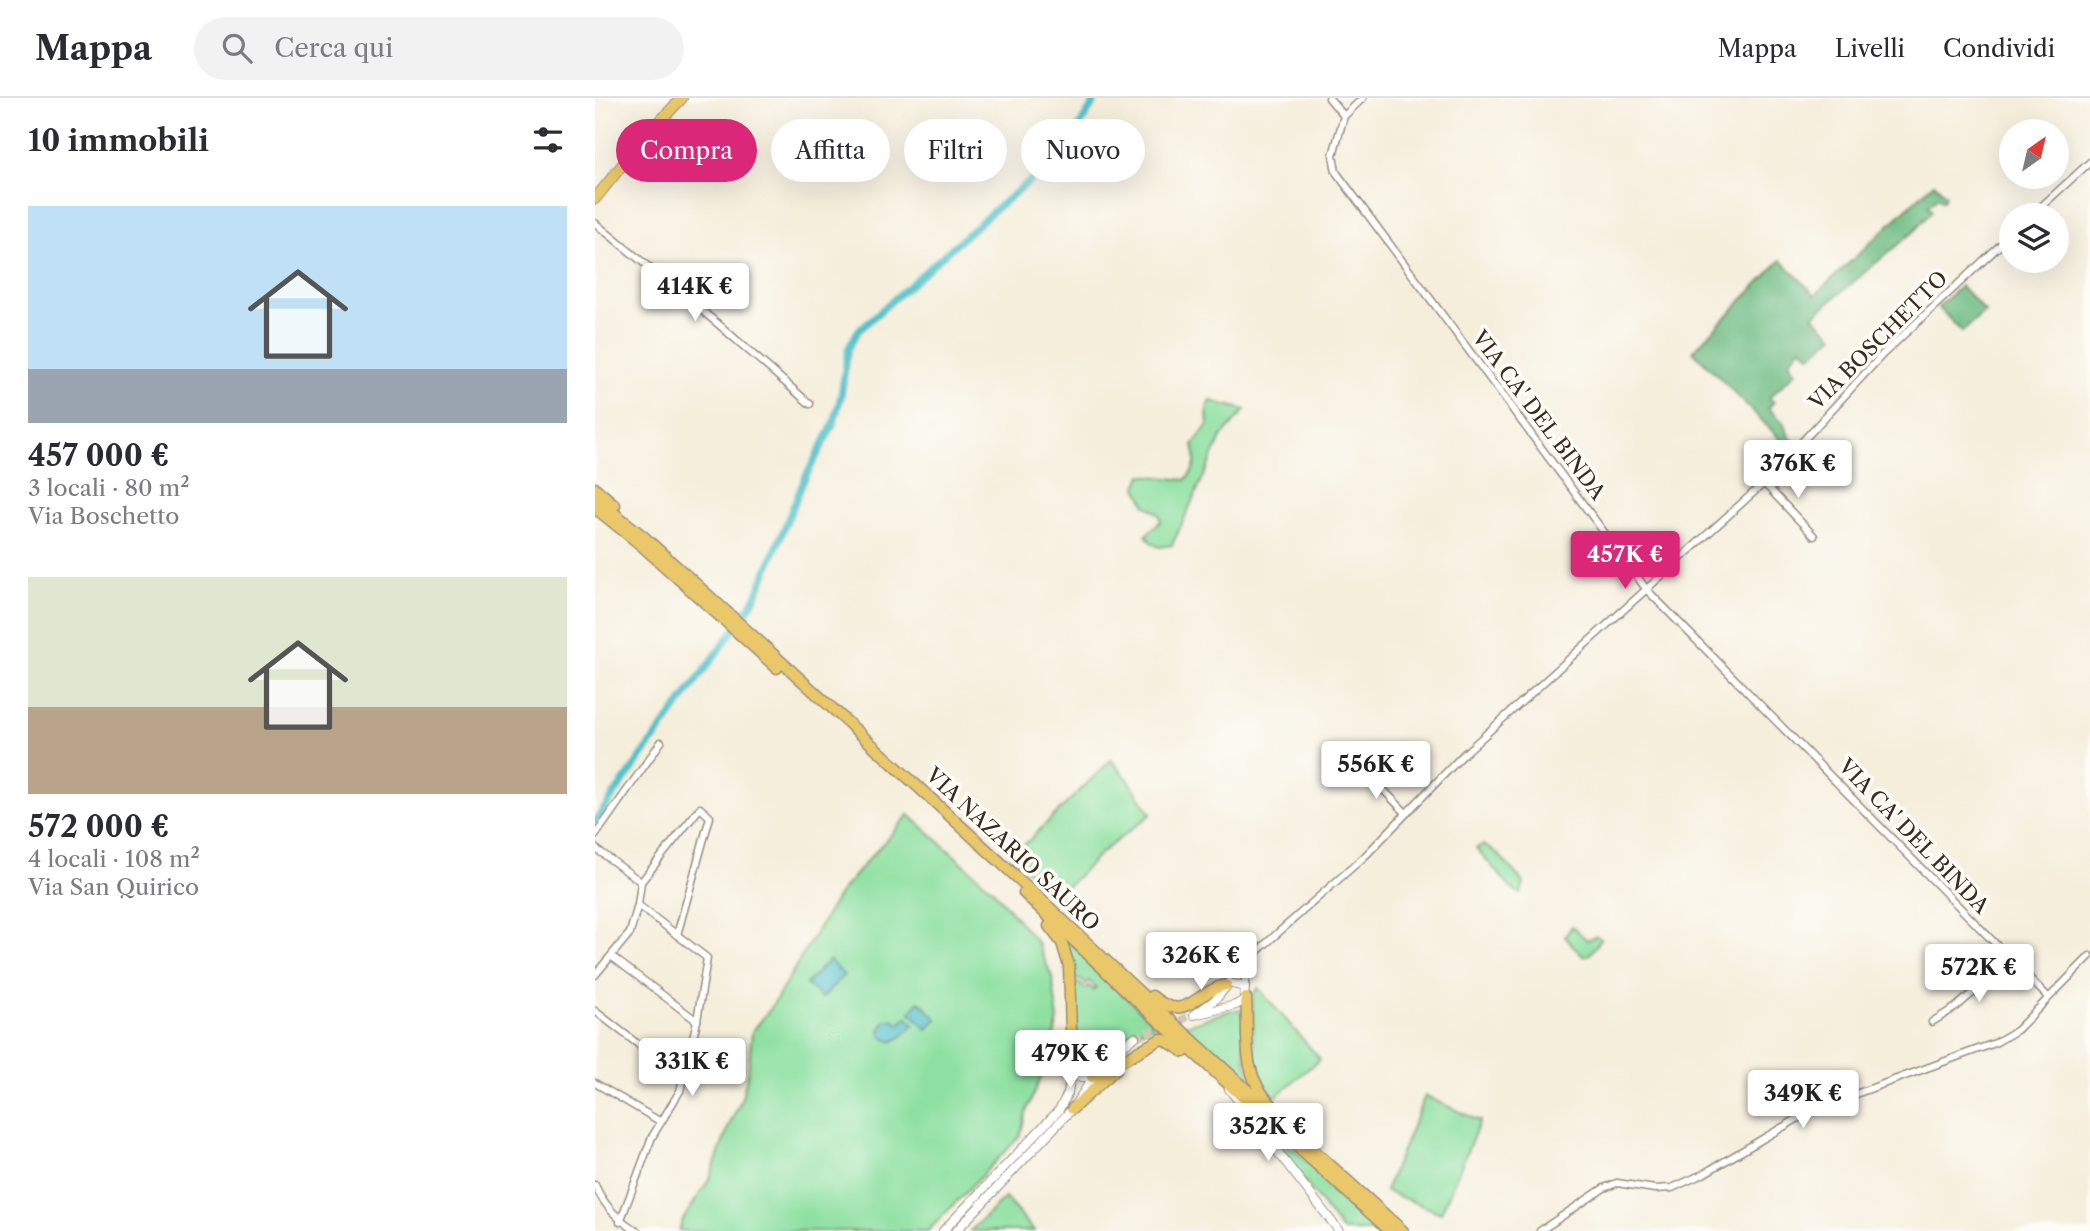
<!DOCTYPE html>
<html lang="it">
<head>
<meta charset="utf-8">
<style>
	:root { --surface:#fff; --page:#f2f2f3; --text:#2b2b33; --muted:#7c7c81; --line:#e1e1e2; --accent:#db2777 }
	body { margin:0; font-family:"Libre Caslon Text",serif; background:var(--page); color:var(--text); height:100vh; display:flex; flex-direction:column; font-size:26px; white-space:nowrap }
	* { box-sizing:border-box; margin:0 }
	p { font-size:23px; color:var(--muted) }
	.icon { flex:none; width:38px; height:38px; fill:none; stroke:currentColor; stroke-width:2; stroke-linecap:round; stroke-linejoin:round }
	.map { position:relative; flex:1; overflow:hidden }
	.sheet { display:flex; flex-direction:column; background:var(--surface); width:595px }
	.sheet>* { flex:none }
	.banner { position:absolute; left:21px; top:21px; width:665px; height:63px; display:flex; gap:14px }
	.needle { width:46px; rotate:34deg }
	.fabs { position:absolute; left:1404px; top:21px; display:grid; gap:14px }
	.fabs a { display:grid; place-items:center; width:70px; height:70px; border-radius:50%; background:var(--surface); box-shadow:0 7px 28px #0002; font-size:35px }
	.price { position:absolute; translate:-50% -60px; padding:0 16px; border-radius:7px; background:#fff; color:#222; font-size:23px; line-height:46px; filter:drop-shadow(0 2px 4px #0008) }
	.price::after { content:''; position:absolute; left:50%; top:42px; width:21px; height:16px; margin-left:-10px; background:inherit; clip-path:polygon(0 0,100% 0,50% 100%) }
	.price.on { background:var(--accent); color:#fff }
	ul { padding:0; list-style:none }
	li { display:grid; align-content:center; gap:14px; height:371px; padding:0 28px }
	li span { display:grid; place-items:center; height:217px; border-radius:0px; color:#555 }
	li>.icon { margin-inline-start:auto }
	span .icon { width:126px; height:126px; fill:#fffc; stroke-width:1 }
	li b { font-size:30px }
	h2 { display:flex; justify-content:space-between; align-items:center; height:84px; padding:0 28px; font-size:30px }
	.tag { padding:0 24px; border-radius:32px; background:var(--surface); box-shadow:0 7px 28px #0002; font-size:24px; line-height:63px }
	.tag.on { background:var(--accent); color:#fff }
	header { display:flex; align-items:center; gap:42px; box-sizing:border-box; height:98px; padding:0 35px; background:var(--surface); border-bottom:2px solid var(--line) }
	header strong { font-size:33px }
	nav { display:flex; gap:38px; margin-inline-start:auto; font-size:24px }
	.search { width:490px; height:63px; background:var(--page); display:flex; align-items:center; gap:18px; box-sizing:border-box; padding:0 24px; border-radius:38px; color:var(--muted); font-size:26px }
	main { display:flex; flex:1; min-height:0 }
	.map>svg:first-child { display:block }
	.green { fill:#8de0a1; stroke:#648560; stroke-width:2 }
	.forest { fill:#72be87; stroke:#567452; stroke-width:2 }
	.water { fill:#53c1ca; stroke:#477674; stroke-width:2 }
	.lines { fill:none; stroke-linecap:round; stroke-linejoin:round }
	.canal { stroke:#53c1ca; stroke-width:7 }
	.tertiary-tunnel { stroke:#d0c7b5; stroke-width:8; stroke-dasharray:8 4; stroke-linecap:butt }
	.minor-casing { stroke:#988c7c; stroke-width:9 }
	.tertiary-casing { stroke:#988c7c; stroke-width:10 }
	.primary-casing { stroke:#988c7c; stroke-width:12 }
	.trunk-casing { stroke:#988c7c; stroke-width:13 }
	.minor { stroke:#fff; stroke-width:6 }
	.tertiary { stroke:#fff; stroke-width:8 }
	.primary { stroke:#eac769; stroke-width:10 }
	.trunk { stroke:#eac769; stroke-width:10 }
	.labels { text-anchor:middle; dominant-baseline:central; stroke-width:7; stroke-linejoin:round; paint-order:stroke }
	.street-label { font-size:21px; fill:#3b2a1e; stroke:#fdfcf7 }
</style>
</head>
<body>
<header>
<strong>Mappa</strong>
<div class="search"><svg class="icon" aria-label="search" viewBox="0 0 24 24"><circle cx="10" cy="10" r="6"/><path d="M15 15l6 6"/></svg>Cerca qui</div>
<nav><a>Mappa</a><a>Livelli</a><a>Condividi</a></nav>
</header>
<main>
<section class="sheet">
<h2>10 immobili<svg class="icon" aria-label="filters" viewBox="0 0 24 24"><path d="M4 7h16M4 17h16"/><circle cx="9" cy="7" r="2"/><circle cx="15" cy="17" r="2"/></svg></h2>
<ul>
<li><span style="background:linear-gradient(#bfe0f5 75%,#9aa5b1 0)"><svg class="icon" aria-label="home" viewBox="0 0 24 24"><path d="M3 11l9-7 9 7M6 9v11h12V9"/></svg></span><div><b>457 000 €</b><p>3 locali · 80 m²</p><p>Via Boschetto</p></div></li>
<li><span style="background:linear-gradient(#dfe7d0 60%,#b9a48a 0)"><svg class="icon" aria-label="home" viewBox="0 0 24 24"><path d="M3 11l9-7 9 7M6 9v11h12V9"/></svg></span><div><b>572 000 €</b><p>4 locali · 108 m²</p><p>Via San Quirico</p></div></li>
</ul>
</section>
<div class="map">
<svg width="1495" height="1133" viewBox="0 0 1495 1133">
	<rect width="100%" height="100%" fill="#fdfcf7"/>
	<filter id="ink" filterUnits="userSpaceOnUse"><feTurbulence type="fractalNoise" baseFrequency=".0143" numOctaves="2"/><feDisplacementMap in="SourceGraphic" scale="14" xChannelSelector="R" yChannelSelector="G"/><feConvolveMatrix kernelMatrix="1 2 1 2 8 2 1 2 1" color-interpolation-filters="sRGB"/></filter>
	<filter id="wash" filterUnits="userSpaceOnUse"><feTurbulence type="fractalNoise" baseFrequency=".00686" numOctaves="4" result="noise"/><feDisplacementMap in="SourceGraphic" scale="28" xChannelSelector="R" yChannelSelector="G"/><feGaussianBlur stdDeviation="1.57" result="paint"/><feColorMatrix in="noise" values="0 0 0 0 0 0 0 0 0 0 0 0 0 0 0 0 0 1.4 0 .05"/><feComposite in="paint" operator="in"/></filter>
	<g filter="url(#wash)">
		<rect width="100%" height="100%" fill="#f5eedb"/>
		<!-- green -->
		<g class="green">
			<path d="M616 303 650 312 627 338 577 447 564 449 556 444 551 437 566 423 564 416 551 407 542 389 547 377 590 382C602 371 602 362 598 347L613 327 612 309Z"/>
			<path d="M516 662 533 681 556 716 507 754 462 799 417 759Z"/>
			<path d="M314 717 398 792 443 846 457 879 463 922 453 963 431 1014 425 1038 333 1133H84L87 1123 115 1080 134 1028 146 1003 153 975 157 934 176 910 244 796 271 764Z"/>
			<path d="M888 747 903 756 929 785 926 796 915 789 881 750Z"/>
			<path d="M977 828 992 842 1001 838 1006 841 995 856 989 859 970 839Z"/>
			<path d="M468 838 560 927 485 955 482 954 478 885 485 886 491 891 494 888 498 892 501 889 494 883 491 886 487 882 478 881Z"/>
			<path d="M663 890 725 961 680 999C654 972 658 931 658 896Z"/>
			<path d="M637 912H648C648 946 647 966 664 996L589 928Z"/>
			<path d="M506 956 495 973 488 975 482 971V965L487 961Z"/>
			<path d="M830 998 885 1023 846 1115 790 1093Z"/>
			<path d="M689 1043 788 1133H747L686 1051 685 1045Z"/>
			<path d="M410 1100 439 1133H375Z"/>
		</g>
		<!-- forest -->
		<g class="forest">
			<path d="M1339 85 1351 97 1348 103 1343 99 1333 108 1337 113 1320 132 1218 218 1239 238 1216 258 1206 249 1194 264 1201 274 1174 300 1179 304 1173 310 1188 324 1195 340 1202 345 1196 352 1098 253 1186 162 1220 197Z"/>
			<path d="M1366 188 1390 214 1367 234 1343 209Z"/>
		</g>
		<!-- water -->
		<g class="water">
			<path d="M234 862 249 877 227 900 211 886Z"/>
			<path d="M324 903 342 921 332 931 315 914Z"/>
			<path d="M312 919 319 927 305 940 297 944 287 939 285 932 290 923 297 921 305 926Z"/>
		</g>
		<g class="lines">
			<!-- canal -->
			<path class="canal" d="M0 723 155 509 165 489 209 382 239 325 246 298 253 251 263 233 398 113 446 74 484 28 502 0"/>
		</g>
	</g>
	<g filter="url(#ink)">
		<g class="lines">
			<!-- tertiary-tunnel -->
			<path class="tertiary-tunnel" d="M540 939 599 917"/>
			<!-- minor casing -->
			<g class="minor-casing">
				<g id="minor">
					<path d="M734 0 749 18 738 57 741 74 1052 492 1453 899"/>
					<path d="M749 18 768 0"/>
					<path d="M1437 117 1495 64"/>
					<path d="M0 125 122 225 215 306"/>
					<path d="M1169 385 1219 438"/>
					<path d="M771 674 810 714"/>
					<path d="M0 738 66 644"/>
					<path d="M0 750 46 784"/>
					<path d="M16 858 102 923"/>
					<path d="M0 877 35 835 43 807 46 784 105 710 115 719 82 837"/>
					<path d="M634 885V880L640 873 770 758 869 656 1169 385 1288 256 1416 137"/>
					<path d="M650 889V868L654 862"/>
					<path d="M0 913 88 981"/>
					<path d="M1337 924 1361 909 1393 882 1421 868"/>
					<path d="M0 985 66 1024"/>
					<path d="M0 1087C9 1108 23 1122 42 1133"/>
					<path d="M25 1124 57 1039 85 993 102 923 112 860 43 807"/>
					<path d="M945 1133 1009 1090 1022 1085 1060 1091 1077 1090 1108 1076 1217 1012 1400 945 1422 932 1495 858"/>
				</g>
			</g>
			<!-- tertiary casing -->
			<g class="tertiary-casing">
				<g id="tertiary">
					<path d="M634 885 650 889 649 902 641 907 599 917 621 901Z"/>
					<path d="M477 967 483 960 527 944"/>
					<path d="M477 970 483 979H497"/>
					<path d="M634 991 744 1133"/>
					<path d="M348 1133 464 1012 473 995 477 967"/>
					<path d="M361 1133 477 1011 512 959 540 939"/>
				</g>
			</g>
			<!-- primary casing -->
			<g class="primary-casing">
				<path id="primary" d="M0 101 49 40 87 0"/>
			</g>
			<!-- trunk casing -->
			<g class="trunk-casing">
				<g id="trunk">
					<path d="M0 390 20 407"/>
					<path d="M0 400 48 438 167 546 439 795 541 891 808 1133"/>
					<path d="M0 410 46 447 182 570"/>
					<path d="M429 795 543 904 795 1133"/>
					<path d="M454 828 467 845 474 868 477 967"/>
					<path d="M557 898C592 927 599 893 631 887"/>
					<path d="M651 900C654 938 645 976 676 1006"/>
					<path d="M497 979 566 941 572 943 589 954"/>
					<path d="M477 1011 521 971"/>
				</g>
			</g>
			<!-- minor -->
			<use href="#minor" class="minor"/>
			<!-- tertiary -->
			<use href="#tertiary" class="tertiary"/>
			<!-- primary -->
			<use href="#primary" class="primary"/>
			<!-- trunk -->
			<use href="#trunk" class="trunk"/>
		</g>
	</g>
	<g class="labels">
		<!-- street labels -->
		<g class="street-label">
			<text transform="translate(1283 242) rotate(-45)">VIA BOSCHETTO</text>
			<text transform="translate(944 317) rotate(53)">VIA CA' DEL BINDA</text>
			<text transform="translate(1319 738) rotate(46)">VIA CA' DEL BINDA</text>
			<text transform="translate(418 751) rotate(43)">VIA NAZARIO SAURO</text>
		</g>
	</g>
</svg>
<div class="fabs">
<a><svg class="needle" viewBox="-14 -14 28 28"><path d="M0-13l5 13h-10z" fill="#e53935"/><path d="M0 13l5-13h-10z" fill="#7c7c81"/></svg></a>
<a><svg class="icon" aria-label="layers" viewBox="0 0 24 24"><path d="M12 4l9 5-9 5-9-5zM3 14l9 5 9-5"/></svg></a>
</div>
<b class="price" style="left:100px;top:225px">414K €</b>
<b class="price" style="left:1203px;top:402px">376K €</b>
<b class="price on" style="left:1030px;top:493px">457K €</b>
<b class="price" style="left:781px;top:703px">556K €</b>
<b class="price" style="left:606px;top:894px">326K €</b>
<b class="price" style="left:1384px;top:906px">572K €</b>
<b class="price" style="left:475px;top:992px">479K €</b>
<b class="price" style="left:97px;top:1000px">331K €</b>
<b class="price" style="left:1208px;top:1032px">349K €</b>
<b class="price" style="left:673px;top:1065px">352K €</b>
<div class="banner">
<a class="tag on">Compra</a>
<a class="tag">Affitta</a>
<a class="tag">Filtri</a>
<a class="tag">Nuovo</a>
</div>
</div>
</main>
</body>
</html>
